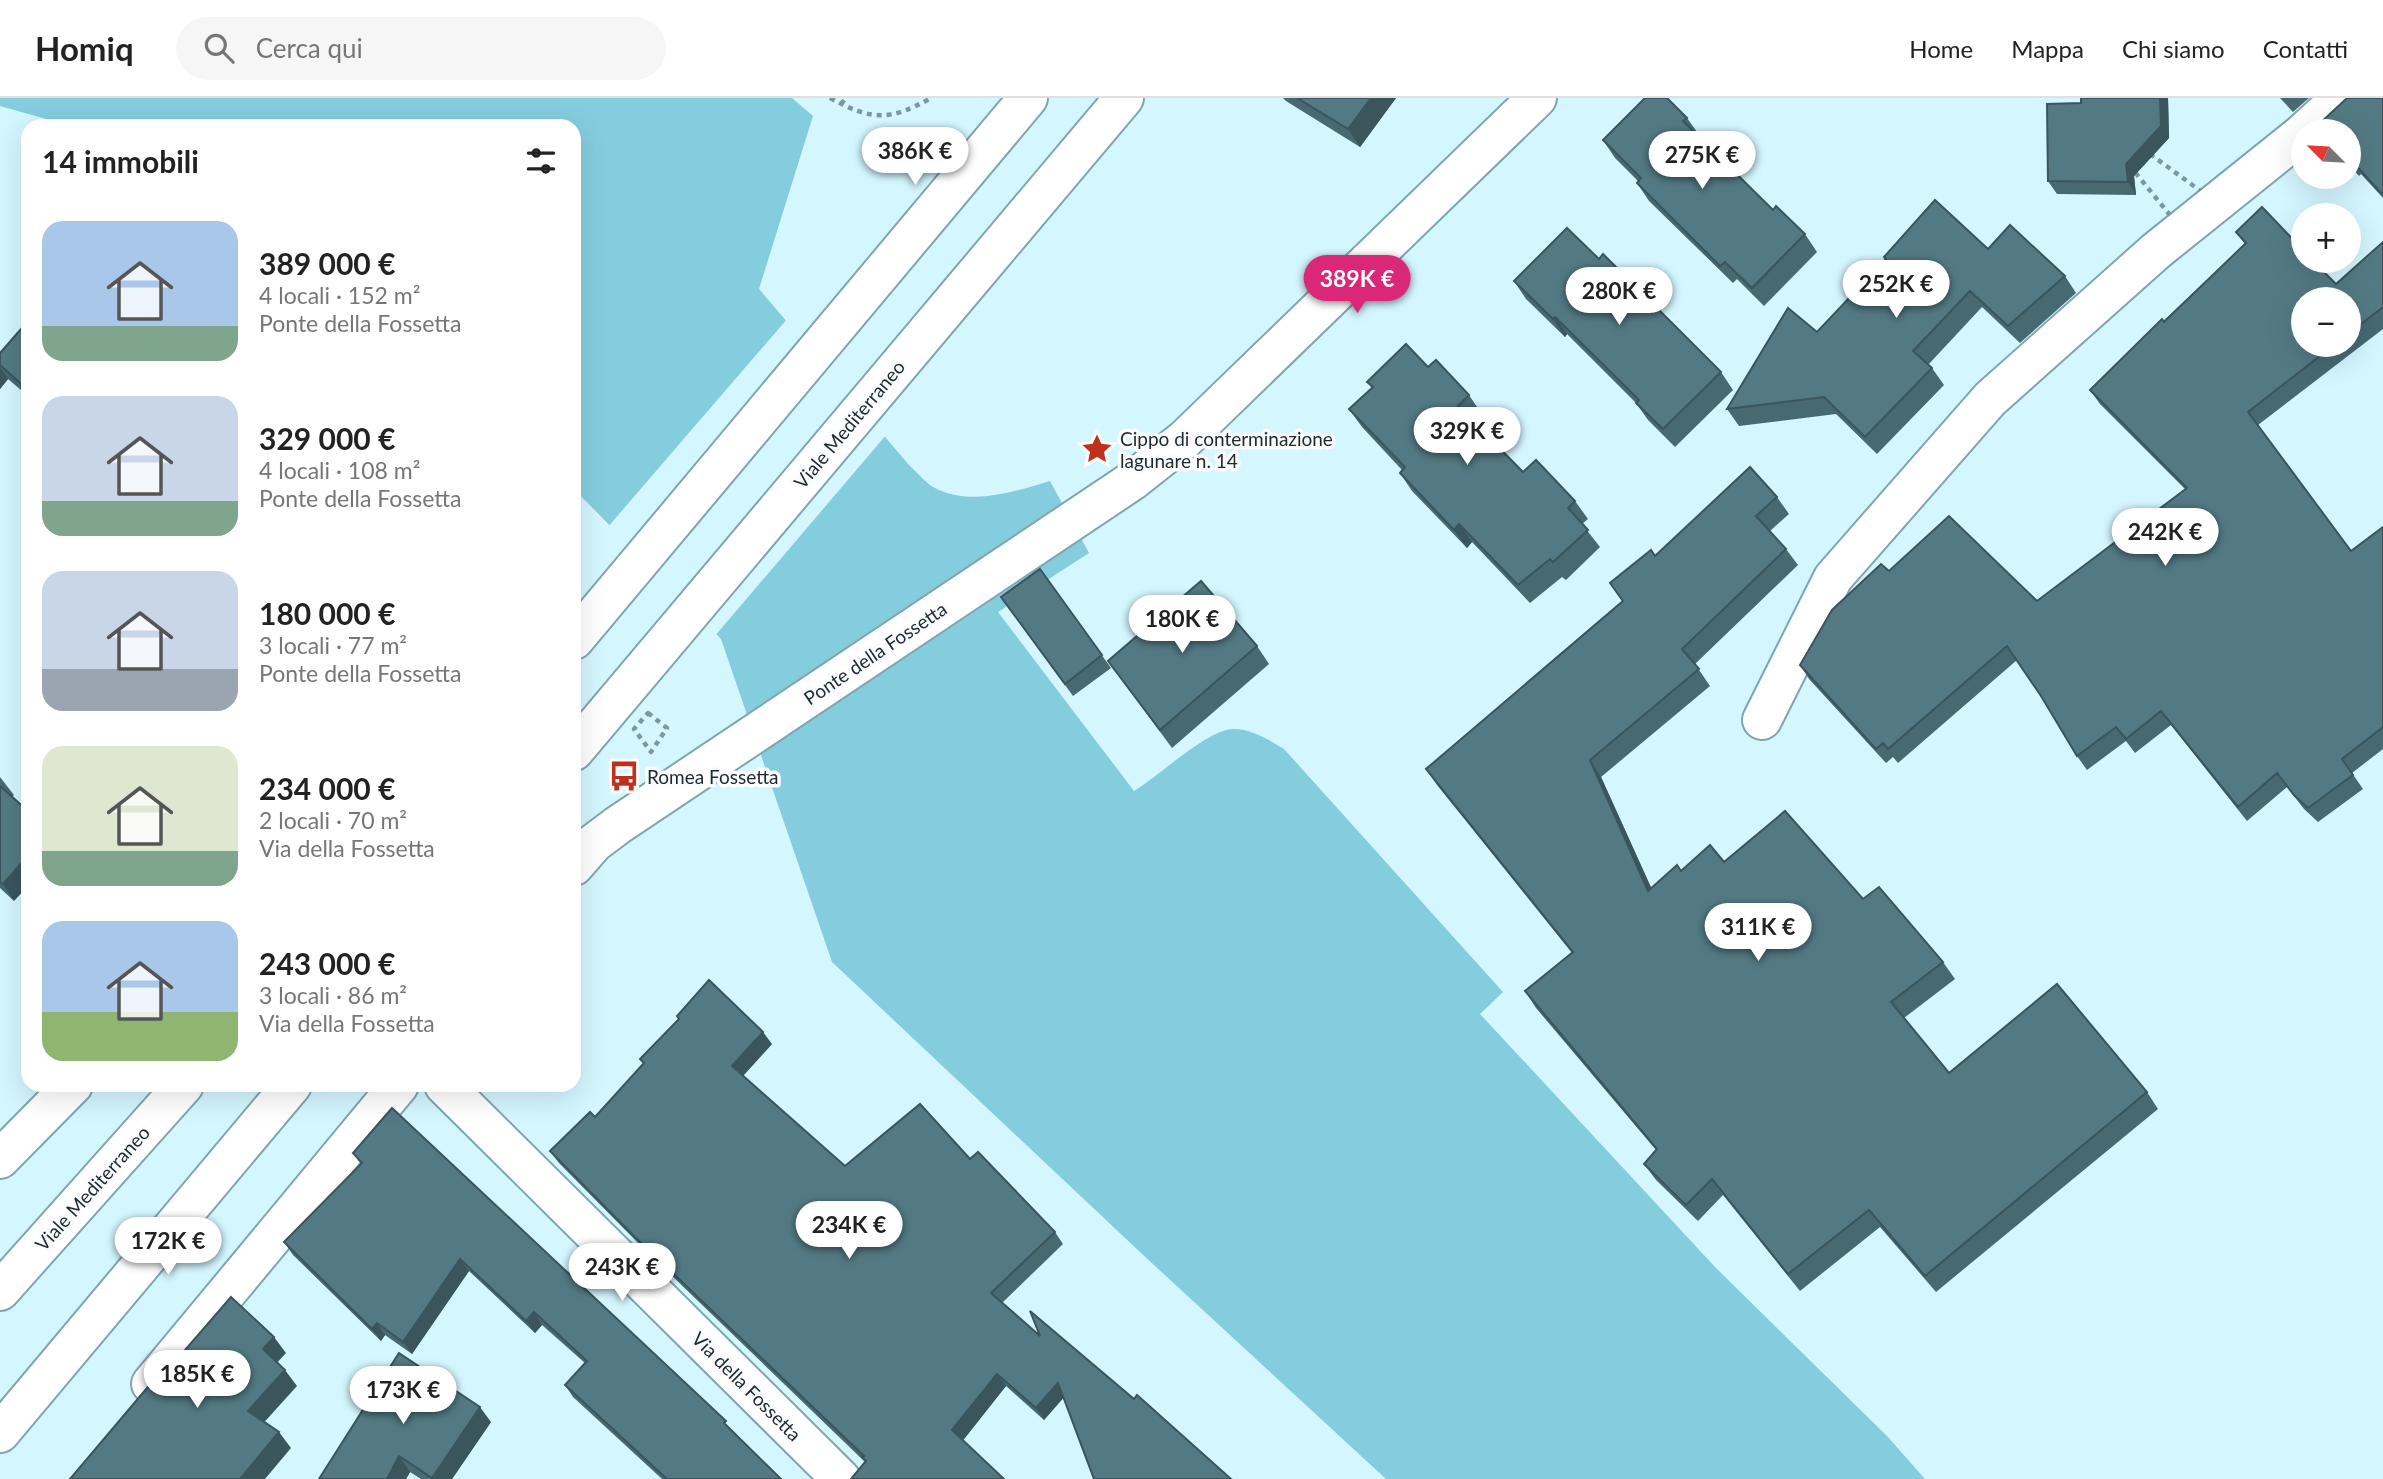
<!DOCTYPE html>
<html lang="it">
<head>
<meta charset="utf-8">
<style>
	:root { --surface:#fff; --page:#f6f6f6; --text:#222; --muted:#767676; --line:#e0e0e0; --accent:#db2777 }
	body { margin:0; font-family:Lato,sans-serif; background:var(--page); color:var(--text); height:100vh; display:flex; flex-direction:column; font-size:26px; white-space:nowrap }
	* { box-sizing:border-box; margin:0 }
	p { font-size:23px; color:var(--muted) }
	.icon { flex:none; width:38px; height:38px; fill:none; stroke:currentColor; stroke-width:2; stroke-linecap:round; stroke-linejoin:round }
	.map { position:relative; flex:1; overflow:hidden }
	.drawer { position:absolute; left:21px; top:21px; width:560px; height:973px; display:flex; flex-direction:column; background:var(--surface); border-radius:21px; box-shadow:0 7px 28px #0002 }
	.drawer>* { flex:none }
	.needle { width:46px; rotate:294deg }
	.buttons { position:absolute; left:2291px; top:21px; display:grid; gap:14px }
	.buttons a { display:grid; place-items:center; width:70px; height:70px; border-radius:50%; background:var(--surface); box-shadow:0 7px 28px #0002; font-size:35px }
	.price { position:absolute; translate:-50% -60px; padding:0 16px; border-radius:24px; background:#fff; color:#222; font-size:23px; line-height:46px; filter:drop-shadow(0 2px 4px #0008) }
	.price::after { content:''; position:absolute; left:50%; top:42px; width:21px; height:16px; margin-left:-10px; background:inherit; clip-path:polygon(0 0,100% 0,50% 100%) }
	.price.on { background:var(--accent); color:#fff }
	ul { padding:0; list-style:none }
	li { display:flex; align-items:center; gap:21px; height:175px; padding:0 21px }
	li span { display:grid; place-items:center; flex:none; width:196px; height:140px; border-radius:21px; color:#555 }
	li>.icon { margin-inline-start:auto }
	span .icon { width:84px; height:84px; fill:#fffc; stroke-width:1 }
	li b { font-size:30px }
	h2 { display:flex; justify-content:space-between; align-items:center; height:84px; padding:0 21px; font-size:30px }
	header { display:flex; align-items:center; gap:42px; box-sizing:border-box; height:98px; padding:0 35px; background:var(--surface); border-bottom:2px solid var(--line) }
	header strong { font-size:33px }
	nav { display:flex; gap:38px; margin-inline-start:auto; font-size:24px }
	.search { width:490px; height:63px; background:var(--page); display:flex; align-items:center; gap:18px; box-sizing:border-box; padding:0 24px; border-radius:38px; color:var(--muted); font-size:26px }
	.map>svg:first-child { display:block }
	.water { fill:#84cddf }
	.pier { fill:#d4f6ff }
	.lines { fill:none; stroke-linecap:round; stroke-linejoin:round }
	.minor-casing { stroke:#7ea6b1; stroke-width:42 }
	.tertiary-casing { stroke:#7ea6b1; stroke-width:42 }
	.path { stroke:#7d979e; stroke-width:4.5; stroke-dasharray:5 5; stroke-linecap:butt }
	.minor { stroke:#fff; stroke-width:38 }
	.tertiary { stroke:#fff; stroke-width:38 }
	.wall { fill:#476972; fill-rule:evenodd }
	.shaded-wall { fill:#3a555c }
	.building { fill:#537a84; stroke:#3a555c; stroke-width:2 }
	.labels { text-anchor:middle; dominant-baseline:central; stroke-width:7; stroke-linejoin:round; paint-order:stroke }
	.street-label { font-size:19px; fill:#1a2a2e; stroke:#fcfcfc }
	.poi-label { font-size:19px; fill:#1a2a2e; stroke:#fcfcfc; text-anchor:start }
</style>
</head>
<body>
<header>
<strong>Homiq</strong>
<div class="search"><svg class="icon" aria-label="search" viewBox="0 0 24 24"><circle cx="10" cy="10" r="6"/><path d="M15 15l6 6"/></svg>Cerca qui</div>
<nav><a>Home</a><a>Mappa</a><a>Chi siamo</a><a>Contatti</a></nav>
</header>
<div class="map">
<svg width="2383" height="1381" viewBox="0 0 2383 1381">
	<rect width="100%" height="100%" fill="#d4f6ff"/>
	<!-- water -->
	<path class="water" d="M0 0H792L813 18 759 191 909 367C917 374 925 384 933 389 969 409 1014 394 1050 383L1089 455 998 514 1134 693C1158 679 1209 630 1234 631 1252 631 1269 642 1284 651L1503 894 1480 916 1716 1170 1888 1339 1925 1381H1386L1141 1155 832 864 721 541 574 391V28H71L0 8Z"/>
	<!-- pier -->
	<path class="pier" d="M788 220 887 336 714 539 607 430Z"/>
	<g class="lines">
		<!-- minor casing -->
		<g class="minor-casing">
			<g id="minor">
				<path d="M2305 33 2341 0"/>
				<path d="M1762 622 1833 480 1990 301 2156 153 2303 35"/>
				<path d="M574 768 594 745 618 727 1132 383 1185 341 1537 0"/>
				<path d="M444 987 841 1381"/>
				<path d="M151 1286 399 987"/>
			</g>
		</g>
		<!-- tertiary casing -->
		<g class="tertiary-casing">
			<g id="tertiary">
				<path d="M574 542 1028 0"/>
				<path d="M574 653 1124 0"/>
				<path d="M0 1061 73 987"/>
				<path d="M0 1193 184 987"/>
				<path d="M0 1335 292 987"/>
			</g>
		</g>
		<!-- path -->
		<g class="path">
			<path d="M830 0C872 23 890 23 931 0"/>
			<path d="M841 6 846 0"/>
			<path d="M2150 56 2202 94 2174 122 2134 73Z"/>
			<path d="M648 615 667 630 651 654 634 631Z"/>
		</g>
		<!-- minor -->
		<use href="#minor" class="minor"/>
		<!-- tertiary -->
		<use href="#tertiary" class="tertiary"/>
	</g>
	<!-- wall -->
	<g class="wall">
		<path d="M1283 0H1396L1360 49 1286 3Z"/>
		<path d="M2081 0H2168L2169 40 2134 78 2136 97 2057 96 2048 83 2081 5Z"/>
		<path d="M2280 0H2309L2293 14Z"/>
		<path d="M2383 0V100L2361 76 2359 78 2348 66V33H2321L2317 28 2346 2Z"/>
		<path d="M1687 20 1700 38H1699L1773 112 1805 136 1817 154 1764 208 1737 181 1733 185 1649 103 1637 85 1638 83 1615 60 1603 42Z"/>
		<path d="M2236 134 2336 186 2383 144V231L2258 327 2351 453 2383 429V651L2352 675 2363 691 2318 724 2304 711 2287 689 2247 723 2171 627 2135 655 2126 643 2087 672 2077 658 2041 598 2017 562 1898 665 1893 659 1886 665 1809 581 1800 567 1889 473 2037 503 2185 391 2100 306 2090 292 2245 146ZM2348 201V247H2303Z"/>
		<path d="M1988 151 2065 178 2076 195 2020 245 1982 209 1928 267 1932 270 1944 287 1877 356 1836 316 1739 328 1727 311 1817 234 1886 161 1884 159Z"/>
		<path d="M1599 161 1721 274 1733 292 1675 349 1648 322 1636 305 1567 236 1565 239 1526 201 1514 183Z"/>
		<path d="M28 223V298L8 281 0 291V255Z"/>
		<path d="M1428 269 1469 297 1481 315 1473 323 1523 374 1575 403 1588 421 1582 426 1600 449 1566 482 1562 479 1530 505 1472 444 1467 450 1412 393 1400 375 1402 372 1362 329 1349 311 1372 290 1367 284Z"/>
		<path d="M1777 399 1789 416 1770 433 1786 451 1798 467 1695 566 1710 588 1601 679 1651 790 1681 773 1724 764 1863 801 1943 864 1955 881 1904 920 1949 975 2147 994 2158 1011 1936 1194 1880 1129 1800 1193 1723 1097 1698 1123 1656 1082 1644 1066 1656 1052 1536 910 1525 893 1572 855 1437 687 1426 671 1622 503 1610 485 1655 458Z"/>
		<path d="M1040 471 1111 570 1073 598 1001 499Z"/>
		<path d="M1257 548 1269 566 1172 650 1108 563Z"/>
		<path d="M0 679 14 697 12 699 14 803 0 790Z"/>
		<path d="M772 946 743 978 845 1068 970 1061 1055 1134 1063 1146 1002 1205 1040 1238 1134 1301 1231 1381 1063 1300 1044 1322 1006 1288 963 1342 865 1364 642 1149 559 1065 550 1053 595 1019 644 966 640 961Z"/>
		<path d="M353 1055 734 1336 781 1381H662L573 1299 565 1287 585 1265 542 1227 535 1235 469 1173 412 1256 385 1237 381 1243 293 1157 284 1144 361 1066Z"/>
		<path d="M491 1324 452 1381H421L410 1374 406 1381H319Z"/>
	</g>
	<!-- shaded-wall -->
	<g class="shaded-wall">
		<path d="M1371 0H1396L1360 49 1348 31Z"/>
		<path d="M2160 0H2168L2169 40 2134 78 2136 97 2128 84 2126 66Z"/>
		<path d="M1555 219 1567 236 1565 239 1553 221Z"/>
		<path d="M0 269 8 281 0 291Z"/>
		<path d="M1459 426 1472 444 1467 450 1454 432Z"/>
		<path d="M1590 662 1601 679 1660 809 1648 793Z"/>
		<path d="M28 758V788L14 803 3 786Z"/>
		<path d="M763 934 772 946 741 980 732 968Z"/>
		<path d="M460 1161 469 1173 412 1256 403 1244Z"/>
		<path d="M534 1214 542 1227 535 1235 526 1223Z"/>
		<path d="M377 1225 385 1237 381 1243 372 1231Z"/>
		<path d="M274 1239 286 1255 274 1268 263 1251Z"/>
		<path d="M285 1272 297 1288 259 1330 248 1313Z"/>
		<path d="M997 1276 1006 1288 961 1345 952 1332Z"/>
		<path d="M1058 1285 1066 1297 1044 1322 1036 1310Z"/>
		<path d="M480 1309 491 1324 452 1381H432V1380Z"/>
		<path d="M279 1334 291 1350 265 1381H240Z"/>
		<path d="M399 1358 410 1374 406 1381H387Z"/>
	</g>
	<!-- building -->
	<g class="building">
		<path d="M1297 0H1371L1348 31Z"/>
		<path d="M1645 0H1667L1687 20 1683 23 1773 112 1776 108 1805 136 1752 190 1725 164 1720 168 1637 85 1641 80 1603 42Z"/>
		<path d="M2081 0H2160L2161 28 2126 66 2128 84 2048 83 2047 6 2081 5Z"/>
		<path d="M2347 0H2383V97L2351 62 2348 63V33H2322L2317 28Z"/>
		<path d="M1935 102 1988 151 2010 127 2065 178 2008 228 1970 193 1913 253 1932 270 1865 339 1824 299 1727 311 1788 210 1817 234 1886 161 1884 159Z"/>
		<path d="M2262 109 2303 152V163H2313L2336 186 2383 144V209L2348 236V201H2303V247H2334L2248 314 2351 453 2383 429V629L2342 661 2353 677 2308 710 2294 697 2277 675 2238 709 2161 613 2126 641 2116 629 2077 658 2041 598 2007 548 1888 651 1883 645 1876 651 1800 567 1832 512 1881 466 1889 473 1949 418 2037 503 2187 390 2090 292 2162 221 2164 224 2246 145 2236 134Z"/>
		<path d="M1567 130 1599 161 1603 156 1721 274 1663 331 1636 305 1639 302 1555 219 1553 221 1514 183Z"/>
		<path d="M28 223V292L0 267V255Z"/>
		<path d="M1406 246 1428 269 1436 262 1469 297 1458 308 1523 374 1536 362 1575 403 1568 410 1588 432 1553 464 1550 461 1518 487 1459 426 1454 432 1400 375 1405 369 1349 311 1373 289 1367 284Z"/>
		<path d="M1750 369 1777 399 1756 418 1786 451 1682 551 1699 571 1590 662 1648 793 1677 767 1681 773 1710 747 1724 764 1785 713 1863 801 1879 789 1943 864 1891 904 1949 975 2057 886 2147 994 1925 1178 1869 1112 1788 1176 1712 1081 1686 1107 1644 1066 1657 1051 1525 893 1573 854 1426 671 1623 503 1610 485 1651 452 1655 458Z"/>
		<path d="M1040 471 1102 557 1065 586 1001 499Z"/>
		<path d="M1201 483 1257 548 1160 632 1108 563Z"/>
		<path d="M0 688 28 713V758L3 786 0 784Z"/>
		<path d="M709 882 763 934 732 968 845 1068 920 1006 970 1061 978 1054 1055 1134 991 1195 1040 1238 1030 1213 1134 1301 1137 1297 1231 1381H1094L1058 1285 1036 1310 997 1276 952 1332 1004 1381H851L866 1363 862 1359 864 1358 633 1137 550 1053 590 1014 595 1019 644 965 640 961 679 921 677 918Z"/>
		<path d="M392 1010 726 1323 724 1325 781 1381H667L565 1287 587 1263 534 1214 526 1223 460 1161 403 1244 377 1225 372 1231 284 1144 362 1065 353 1055Z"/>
		<path d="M231 1199 274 1239 263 1251 285 1272 248 1313 279 1334 240 1381H70L147 1290 173 1266Z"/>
		<path d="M399 1255 480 1309 432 1380 399 1358 387 1381H319Z"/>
	</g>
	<!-- icons -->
	<defs>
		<g id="sight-bare" transform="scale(2.415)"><path d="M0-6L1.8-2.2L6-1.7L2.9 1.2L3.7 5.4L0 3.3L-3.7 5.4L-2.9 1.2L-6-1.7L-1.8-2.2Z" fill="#be321c" stroke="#fcfcfc" stroke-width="2.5" paint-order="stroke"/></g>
		<g id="bus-bare" transform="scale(2.415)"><path d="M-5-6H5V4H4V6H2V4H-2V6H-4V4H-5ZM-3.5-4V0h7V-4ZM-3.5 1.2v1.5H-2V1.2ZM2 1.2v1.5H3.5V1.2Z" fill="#be321c" stroke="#fcfcfc" stroke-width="2.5" paint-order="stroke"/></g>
	</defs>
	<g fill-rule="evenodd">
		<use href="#sight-bare" x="1097" y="351"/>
		<use href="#bus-bare" x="624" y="678"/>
	</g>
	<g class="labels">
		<!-- street labels -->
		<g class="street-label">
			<text transform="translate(849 326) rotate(-50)">Viale Mediterraneo</text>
			<text transform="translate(875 555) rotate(-34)">Ponte della Fossetta</text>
			<text transform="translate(92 1090) rotate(-48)">Viale Mediterraneo</text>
			<text transform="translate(747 1288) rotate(45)">Via della Fossetta</text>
		</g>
		<!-- poi labels -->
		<g class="poi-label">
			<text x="1120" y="340">Cippo di conterminazione<tspan x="1120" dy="22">lagunare n. 14</tspan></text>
			<text x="647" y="678">Romea Fossetta</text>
		</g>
	</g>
</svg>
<div class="buttons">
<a><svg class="needle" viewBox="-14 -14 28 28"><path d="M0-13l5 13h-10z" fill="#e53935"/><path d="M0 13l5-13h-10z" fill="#767676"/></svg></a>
<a>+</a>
<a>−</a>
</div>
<b class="price" style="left:915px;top:89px">386K €</b>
<b class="price" style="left:1702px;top:93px">275K €</b>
<b class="price on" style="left:1357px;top:217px">389K €</b>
<b class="price" style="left:1896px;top:222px">252K €</b>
<b class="price" style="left:1619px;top:229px">280K €</b>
<b class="price" style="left:1467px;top:369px">329K €</b>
<b class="price" style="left:2165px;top:470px">242K €</b>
<b class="price" style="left:1182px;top:557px">180K €</b>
<b class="price" style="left:1758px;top:865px">311K €</b>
<b class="price" style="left:849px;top:1163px">234K €</b>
<b class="price" style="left:168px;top:1179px">172K €</b>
<b class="price" style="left:622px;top:1205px">243K €</b>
<b class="price" style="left:197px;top:1312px">185K €</b>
<b class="price" style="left:403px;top:1328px">173K €</b>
<section class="drawer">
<h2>14 immobili<svg class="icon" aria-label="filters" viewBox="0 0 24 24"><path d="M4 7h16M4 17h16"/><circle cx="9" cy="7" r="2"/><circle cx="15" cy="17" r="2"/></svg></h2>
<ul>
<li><span style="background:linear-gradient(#a9c7e8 75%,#7fa58c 0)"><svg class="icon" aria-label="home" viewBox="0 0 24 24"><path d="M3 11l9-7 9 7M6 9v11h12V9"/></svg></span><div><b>389 000 €</b><p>4 locali · 152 m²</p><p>Ponte della Fossetta</p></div></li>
<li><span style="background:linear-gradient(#c9d6e8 75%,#7fa58c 0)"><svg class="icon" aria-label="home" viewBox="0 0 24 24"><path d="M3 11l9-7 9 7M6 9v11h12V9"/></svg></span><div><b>329 000 €</b><p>4 locali · 108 m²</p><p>Ponte della Fossetta</p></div></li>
<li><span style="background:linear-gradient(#c9d6e8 70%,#9aa5b1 0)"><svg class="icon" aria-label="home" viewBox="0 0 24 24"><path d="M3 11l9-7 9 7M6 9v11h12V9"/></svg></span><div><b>180 000 €</b><p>3 locali · 77 m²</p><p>Ponte della Fossetta</p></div></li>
<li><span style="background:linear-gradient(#dfe7d0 75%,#7fa58c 0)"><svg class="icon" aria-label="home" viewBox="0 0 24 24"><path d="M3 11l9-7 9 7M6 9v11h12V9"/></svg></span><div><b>234 000 €</b><p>2 locali · 70 m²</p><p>Via della Fossetta</p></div></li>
<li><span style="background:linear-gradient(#a9c7e8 65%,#8fb573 0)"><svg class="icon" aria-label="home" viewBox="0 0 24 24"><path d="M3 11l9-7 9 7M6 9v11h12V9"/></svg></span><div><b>243 000 €</b><p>3 locali · 86 m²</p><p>Via della Fossetta</p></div></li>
</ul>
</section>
</div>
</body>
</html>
